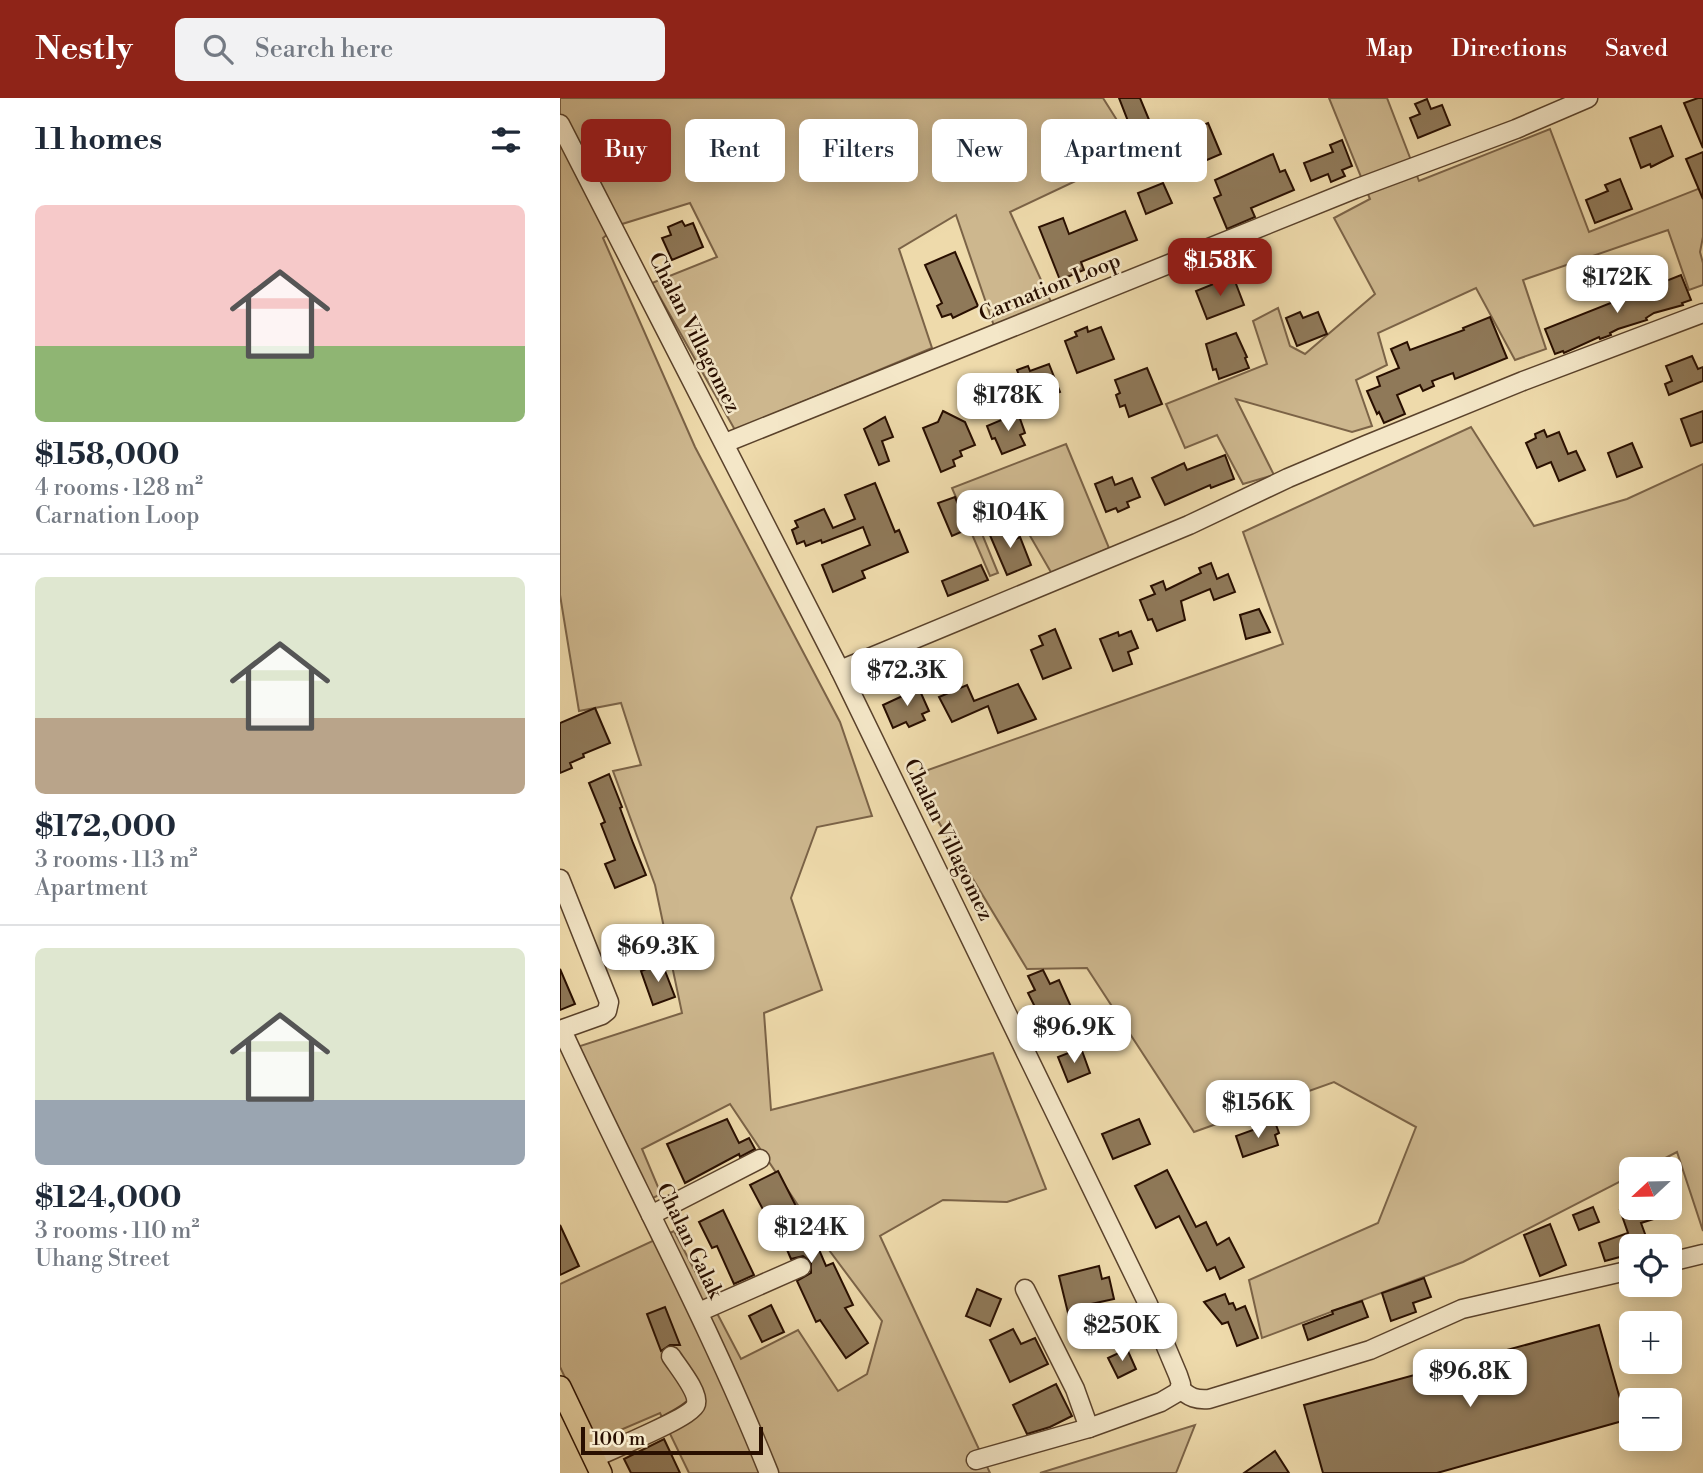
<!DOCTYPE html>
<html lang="en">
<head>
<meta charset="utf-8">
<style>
	:root { --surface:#fff; --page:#f2f2f3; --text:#1f2937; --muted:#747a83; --line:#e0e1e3; --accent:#8f2418 }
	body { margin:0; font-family:"Libre Bodoni",serif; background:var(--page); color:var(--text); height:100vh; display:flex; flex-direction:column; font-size:26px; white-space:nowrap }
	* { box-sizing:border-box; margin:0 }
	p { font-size:23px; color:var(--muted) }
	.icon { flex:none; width:38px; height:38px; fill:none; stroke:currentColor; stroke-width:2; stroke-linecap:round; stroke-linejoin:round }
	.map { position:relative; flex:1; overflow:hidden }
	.side { display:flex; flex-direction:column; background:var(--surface); width:560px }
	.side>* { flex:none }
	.top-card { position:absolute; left:21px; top:21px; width:665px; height:63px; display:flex; gap:14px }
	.needle { width:46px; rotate:248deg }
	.buttons { position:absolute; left:1059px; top:1059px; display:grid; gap:14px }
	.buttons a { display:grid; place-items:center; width:63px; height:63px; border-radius:10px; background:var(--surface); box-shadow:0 4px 18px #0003; font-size:35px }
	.scale { position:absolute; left:21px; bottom:18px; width:182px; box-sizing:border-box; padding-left:7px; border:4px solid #290f00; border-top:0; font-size:19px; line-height:24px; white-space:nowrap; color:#290f00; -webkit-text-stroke:5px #f4e7c8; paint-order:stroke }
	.price { position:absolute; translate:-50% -60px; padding:0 16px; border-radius:14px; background:#fff; color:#222; font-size:23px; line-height:46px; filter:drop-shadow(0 2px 4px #0008) }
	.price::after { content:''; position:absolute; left:50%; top:42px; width:21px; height:16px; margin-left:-10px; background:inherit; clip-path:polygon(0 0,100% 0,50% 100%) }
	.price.on { background:var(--accent); color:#fff }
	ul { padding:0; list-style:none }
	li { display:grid; align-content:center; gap:14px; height:371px; padding:0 35px }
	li+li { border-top:2px solid var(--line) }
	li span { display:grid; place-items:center; height:217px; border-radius:10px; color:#555 }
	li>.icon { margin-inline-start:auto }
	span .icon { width:126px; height:126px; fill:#fffc; stroke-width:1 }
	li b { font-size:30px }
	h2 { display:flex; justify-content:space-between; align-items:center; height:84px; padding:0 35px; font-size:30px }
	.tag { padding:0 24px; border-radius:10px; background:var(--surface); box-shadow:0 4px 18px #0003; font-size:24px; line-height:63px }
	.tag.on { background:var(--accent); color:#fff }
	header { display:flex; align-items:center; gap:42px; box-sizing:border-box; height:98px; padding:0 35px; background:var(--accent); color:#fff }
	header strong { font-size:33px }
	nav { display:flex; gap:38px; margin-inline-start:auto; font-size:24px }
	.search { width:490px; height:63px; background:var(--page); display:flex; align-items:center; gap:18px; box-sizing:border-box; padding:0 24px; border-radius:10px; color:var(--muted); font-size:26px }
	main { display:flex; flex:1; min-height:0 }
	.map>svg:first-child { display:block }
	.green { fill:#cdb78e; stroke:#7b6347; stroke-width:2 }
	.building { fill:#8f7959; stroke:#290f00; stroke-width:2 }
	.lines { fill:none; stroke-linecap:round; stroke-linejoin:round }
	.minor-casing { stroke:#5a422b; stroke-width:21 }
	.major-casing { stroke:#290f00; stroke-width:24 }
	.minor { stroke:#f4e7c8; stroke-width:18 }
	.major { stroke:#eedaab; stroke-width:21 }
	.labels { text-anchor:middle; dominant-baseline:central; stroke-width:5; stroke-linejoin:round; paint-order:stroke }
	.street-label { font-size:21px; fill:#290f00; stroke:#f4e7c8 }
</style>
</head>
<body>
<header>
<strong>Nestly</strong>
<div class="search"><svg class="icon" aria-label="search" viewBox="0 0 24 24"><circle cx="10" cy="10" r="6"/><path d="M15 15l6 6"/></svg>Search here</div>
<nav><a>Map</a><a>Directions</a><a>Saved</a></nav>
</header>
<main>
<section class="side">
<h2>11 homes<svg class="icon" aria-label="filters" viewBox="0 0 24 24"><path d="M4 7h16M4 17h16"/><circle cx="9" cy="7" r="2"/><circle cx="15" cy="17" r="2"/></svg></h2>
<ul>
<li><span style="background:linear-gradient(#f6c9c9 65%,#8fb573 0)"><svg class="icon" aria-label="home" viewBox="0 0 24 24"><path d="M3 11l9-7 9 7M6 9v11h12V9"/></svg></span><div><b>$158,000</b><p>4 rooms · 128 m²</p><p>Carnation Loop</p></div></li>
<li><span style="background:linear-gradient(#dfe7d0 65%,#b9a48a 0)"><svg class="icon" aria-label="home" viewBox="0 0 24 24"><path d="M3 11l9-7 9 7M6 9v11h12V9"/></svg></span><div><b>$172,000</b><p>3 rooms · 113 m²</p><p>Apartment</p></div></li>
<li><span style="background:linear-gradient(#dfe7d0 70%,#9aa5b1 0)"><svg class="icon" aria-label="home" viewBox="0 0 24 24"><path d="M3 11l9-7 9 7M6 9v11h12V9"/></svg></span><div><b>$124,000</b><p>3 rooms · 110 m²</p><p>Uhang Street</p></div></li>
</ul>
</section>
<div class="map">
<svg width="1143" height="1375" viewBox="0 0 1143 1375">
	<rect width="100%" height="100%" fill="#eedaab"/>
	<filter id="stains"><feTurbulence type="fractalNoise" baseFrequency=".00286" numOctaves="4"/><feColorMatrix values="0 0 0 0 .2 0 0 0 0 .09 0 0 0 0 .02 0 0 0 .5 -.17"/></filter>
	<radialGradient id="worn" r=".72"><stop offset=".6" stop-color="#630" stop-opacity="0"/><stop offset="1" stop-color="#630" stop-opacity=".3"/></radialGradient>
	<!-- green -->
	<g class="green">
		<path d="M0 0H543L577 54 450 114 492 206 434 228 396 117 339 151 372 250 175 332 92 185 157 159 130 105 59 127 43 140 135 349 280 624 312 718 257 729 231 800 262 892 204 915 211 1012 433 955 486 1091 447 1104 383 1102 320 1138 430 1375H129L100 1315 35 1343 0 1269V1186L114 1133 181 1261 238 1232 278 1293 307 1276 322 1223 260 1140 170 1006 82 1051 101 1096 87 1103 17 949 122 915 95 787 53 673 81 667 61 605 19 613 0 497Z"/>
		<path d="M769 0H827L859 83 990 31 1029 134 1143 89V139L1140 154 1143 165V187L1129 192 1108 132 963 182 986 251 955 262 916 190 818 235 827 267 796 282 812 328 792 334 676 301 714 377 683 386 657 337 625 350 606 306 707 266 693 223 718 210 730 248 745 256 815 196 774 120 810 101Z"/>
		<path d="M911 329 974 428 1067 401 1143 366V1133L1117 1054 1084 1071H1071V1078L903 1164 702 1240 689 1182 818 1125 856 1029 774 984 634 1034 527 870 467 871 351 678 723 546 683 434Z"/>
		<path d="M506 346 549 450 492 476 447 398 426 397 411 409 438 475 430 478 392 390Z"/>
		<path d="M635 1327 616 1375H480Z"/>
	</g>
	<!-- building -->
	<g class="building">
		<path d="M559 0H580L592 29 573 36Z"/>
		<path d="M1138 0H1143V50L1124 5Z"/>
		<path d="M867 1 871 11 882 7 890 27 858 40 850 20 860 16 855 6Z"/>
		<path d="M648 25 661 56 633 68 619 37Z"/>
		<path d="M1101 28 1113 58 1091 69 1090 66 1081 70 1070 40Z"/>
		<path d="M782 42 792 68 782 72 785 78 771 84 768 76 751 83 744 65 773 54 770 47Z"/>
		<path d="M1143 54V101L1126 61Z"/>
		<path d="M713 56 720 74 725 72 734 92 691 110 695 119 667 131 654 100 661 97 655 82Z"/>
		<path d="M1060 81 1072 111 1035 125 1026 102 1048 93 1045 87Z"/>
		<path d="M603 85 612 105 586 116 578 95Z"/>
		<path d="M565 113 577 142 521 164 524 172 500 182 479 129 503 120 509 136Z"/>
		<path d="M122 123 125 128 133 125 143 149 112 162 102 140 111 137 108 129Z"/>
		<path d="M395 154 418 208 393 220 391 216 382 219 377 208 382 205 365 167Z"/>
		<path d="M1121 177 1131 202 1122 205 1123 207 1094 215 1086 220 1087 222 1058 231 1050 235 1051 237 1040 241 1039 239 1004 255 1003 253 995 256 985 231Z"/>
		<path d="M673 178 684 207 647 221 636 193Z"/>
		<path d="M740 214 743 220 758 214 767 236 737 248 726 220Z"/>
		<path d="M930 219 947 260 895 281 893 275 872 283 874 288 863 293 860 287 837 297 845 316 824 325 819 314 817 316 807 293 820 288 817 279 839 270 831 251 847 244 850 252 904 232 903 230Z"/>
		<path d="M527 229 528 234 541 229 554 261 517 275 505 243 517 238 515 234Z"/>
		<path d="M676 235 687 259 685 260 689 270 659 281 656 271 653 272 646 246Z"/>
		<path d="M1132 258 1138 271 1143 269V283L1109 297 1105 286 1112 283 1106 268Z"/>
		<path d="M489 266 500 294 473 304 467 288 464 290 457 272 468 268 470 273Z"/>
		<path d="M587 270 602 306 569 319 565 307 560 309 556 297 560 295 555 282Z"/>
		<path d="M383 313 405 324 415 347 400 353 402 358 393 362 395 368 381 374 363 330 378 324Z"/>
		<path d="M1143 313V344L1131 348 1121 321Z"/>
		<path d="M458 315 465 335 460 337 465 347 442 356 435 340 432 341 427 328Z"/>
		<path d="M325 319 333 339 322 343 329 363 319 367 304 331Z"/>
		<path d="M984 332 987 339 999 334 1008 356 1016 353 1025 372 999 383 991 364 977 370 966 345 976 340 975 336Z"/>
		<path d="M1072 345 1082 369 1057 379 1048 355Z"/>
		<path d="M665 357 674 381 651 390 650 387 605 407 592 380 624 365 627 372Z"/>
		<path d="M552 379 555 387 572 380 580 399 567 404 569 409 558 414 556 410 546 414 535 386Z"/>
		<path d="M315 385 335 434 339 432 348 454 302 473 305 480 273 494 262 467 310 447 303 429 262 445 261 442 246 448 244 443 237 446 232 432 238 429 235 423 264 411 273 430 295 421 285 397Z"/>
		<path d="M395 399 408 431 392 438 378 405Z"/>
		<path d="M448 427 454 442 460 439 471 467 447 477 429 435Z"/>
		<path d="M651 465 657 481 668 476 675 494 654 502 650 491 621 503 625 522 597 533 592 521 588 522 580 502 595 496 591 488 603 483 606 492 641 475 639 470Z"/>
		<path d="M421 467 428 482 388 498 382 483Z"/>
		<path d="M699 511 710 534 686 541 680 517Z"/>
		<path d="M495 531 511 570 483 581 471 552 483 547 479 538Z"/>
		<path d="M571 533 578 550 568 554 572 566 553 573 540 541 558 534 559 538Z"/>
		<path d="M356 584 369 613 362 616 365 622 349 629 346 624 333 630 323 607 349 595 346 588Z"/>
		<path d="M458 586 476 621 438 635 428 608 392 624 379 599 407 587 414 603Z"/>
		<path d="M35 610 50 645 23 656 24 659 10 665 12 670 0 675V625Z"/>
		<path d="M49 676 62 709 60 710 73 745 86 777 55 790 45 766 55 762 41 726 45 724 29 685Z"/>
		<path d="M102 865 115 899 93 907 81 873Z"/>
		<path d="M0 871 15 906 0 912Z"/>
		<path d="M483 872 490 886 499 882 512 911 483 925 468 895 475 892 468 878Z"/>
		<path d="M521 950 530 975 508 984 498 959Z"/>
		<path d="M167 1021 179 1045 189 1040 195 1051 180 1059 179 1056 125 1085 107 1046Z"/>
		<path d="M579 1021 590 1046 553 1061 542 1036Z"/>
		<path d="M715 1024 719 1035 715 1037 718 1047 683 1059 676 1038Z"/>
		<path d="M607 1072 636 1129 646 1124 657 1147 669 1140 684 1169 660 1181 655 1169 647 1173 619 1118 596 1130 575 1088Z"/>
		<path d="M218 1073 239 1114 242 1112 266 1168 273 1165 293 1207 285 1210 308 1245 286 1260 260 1222 256 1224 237 1183 251 1175V1164L243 1158 231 1161 213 1119 208 1121 190 1087Z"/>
		<path d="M1033 1109 1039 1124 1019 1132 1013 1117Z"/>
		<path d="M1068 1110H1075L1077 1115 1101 1110 1103 1118 1081 1125 1088 1144 1071 1148V1156L1045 1163 1039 1145 1068 1135 1060 1112Z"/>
		<path d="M163 1112 194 1177 174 1186 157 1148 152 1150 139 1124Z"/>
		<path d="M990 1126 1006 1167 980 1178 964 1137Z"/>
		<path d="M0 1127 19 1168 0 1177Z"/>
		<path d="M539 1168 542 1181 549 1179 554 1201 531 1206 533 1213 509 1219 499 1178Z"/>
		<path d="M864 1180 871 1199 853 1205 856 1214 831 1223 822 1195Z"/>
		<path d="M417 1191 441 1201 430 1228 406 1218Z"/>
		<path d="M665 1196 669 1206 673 1205 676 1212 685 1208 698 1240 677 1248 668 1224 662 1226 644 1204Z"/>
		<path d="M802 1203 808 1219 748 1242 743 1227 773 1216 772 1213Z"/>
		<path d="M211 1207 224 1234 202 1244 189 1218Z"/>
		<path d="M105 1209 120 1247H110L101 1253 87 1216Z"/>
		<path d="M1039 1227 1066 1322 877 1375H763L744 1307Z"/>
		<path d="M453 1231 461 1246 475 1240 488 1266 450 1284 430 1242Z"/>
		<path d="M567 1251 576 1271 558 1280 548 1260Z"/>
		<path d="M496 1286 512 1318 490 1329 467 1336 453 1307Z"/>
		<path d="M104 1341 120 1375H71L64 1361Z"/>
		<path d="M715 1353 729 1375H684Z"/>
	</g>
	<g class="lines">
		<!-- minor casing -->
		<g class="minor-casing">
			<g id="minor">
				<path d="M0 26 280 572 588 1206 618 1277 621 1286 618 1294 601 1304 529 1330 416 1362"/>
				<path d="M165 345 795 91 956 31 1028 0"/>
				<path d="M280 572 629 427 728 380 806 347 963 283 1143 215"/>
				<path d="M0 781 49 904 47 913 42 917 0 932"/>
				<path d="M0 935 6 941C73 1086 150 1227 209 1375"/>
				<path d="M91 1117 200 1061"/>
				<path d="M1110 1164 1143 1156"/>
				<path d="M465 1191 515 1291 529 1330"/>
				<path d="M139 1214 241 1169"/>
				<path d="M620 1290C629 1300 637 1302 649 1301L810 1252 902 1211 1071 1172"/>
				<path d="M34 1360C50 1352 133 1319 136 1306 139 1294 118 1269 111 1258"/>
			</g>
		</g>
		<!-- major casing -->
		<g class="major-casing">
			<path id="major" d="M0 1289 41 1375"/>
		</g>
		<!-- minor -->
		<use href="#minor" class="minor"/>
		<!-- major -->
		<use href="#major" class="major"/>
	</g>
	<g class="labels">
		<!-- street labels -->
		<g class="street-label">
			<text transform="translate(490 190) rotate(-22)">Carnation Loop</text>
			<text transform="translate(134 235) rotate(63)">Chalan Villagomez</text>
			<text transform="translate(388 742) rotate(64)">Chalan Villagomez</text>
			<text transform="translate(129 1143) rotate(64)">Chalan Galak</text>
		</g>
	</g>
	<rect width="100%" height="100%" filter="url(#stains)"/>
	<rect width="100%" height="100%" fill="url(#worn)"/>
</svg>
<div class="buttons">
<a><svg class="needle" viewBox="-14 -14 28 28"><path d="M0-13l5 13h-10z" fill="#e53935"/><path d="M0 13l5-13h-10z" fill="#747a83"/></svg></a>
<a><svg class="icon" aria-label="locate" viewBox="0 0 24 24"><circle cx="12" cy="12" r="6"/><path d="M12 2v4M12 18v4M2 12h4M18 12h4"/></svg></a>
<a>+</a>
<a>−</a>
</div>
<div class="scale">100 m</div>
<b class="price on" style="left:660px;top:200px">$158K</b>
<b class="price" style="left:1057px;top:217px">$172K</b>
<b class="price" style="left:448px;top:335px">$178K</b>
<b class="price" style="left:450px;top:452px">$104K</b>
<b class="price" style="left:347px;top:610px">$72.3K</b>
<b class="price" style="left:98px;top:886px">$69.3K</b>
<b class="price" style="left:514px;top:967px">$96.9K</b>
<b class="price" style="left:698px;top:1042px">$156K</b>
<b class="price" style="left:251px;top:1167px">$124K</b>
<b class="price" style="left:562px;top:1265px">$250K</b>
<b class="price" style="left:910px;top:1311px">$96.8K</b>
<div class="top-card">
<a class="tag on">Buy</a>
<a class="tag">Rent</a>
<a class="tag">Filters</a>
<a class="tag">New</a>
<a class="tag">Apartment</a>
</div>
</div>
</main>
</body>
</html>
